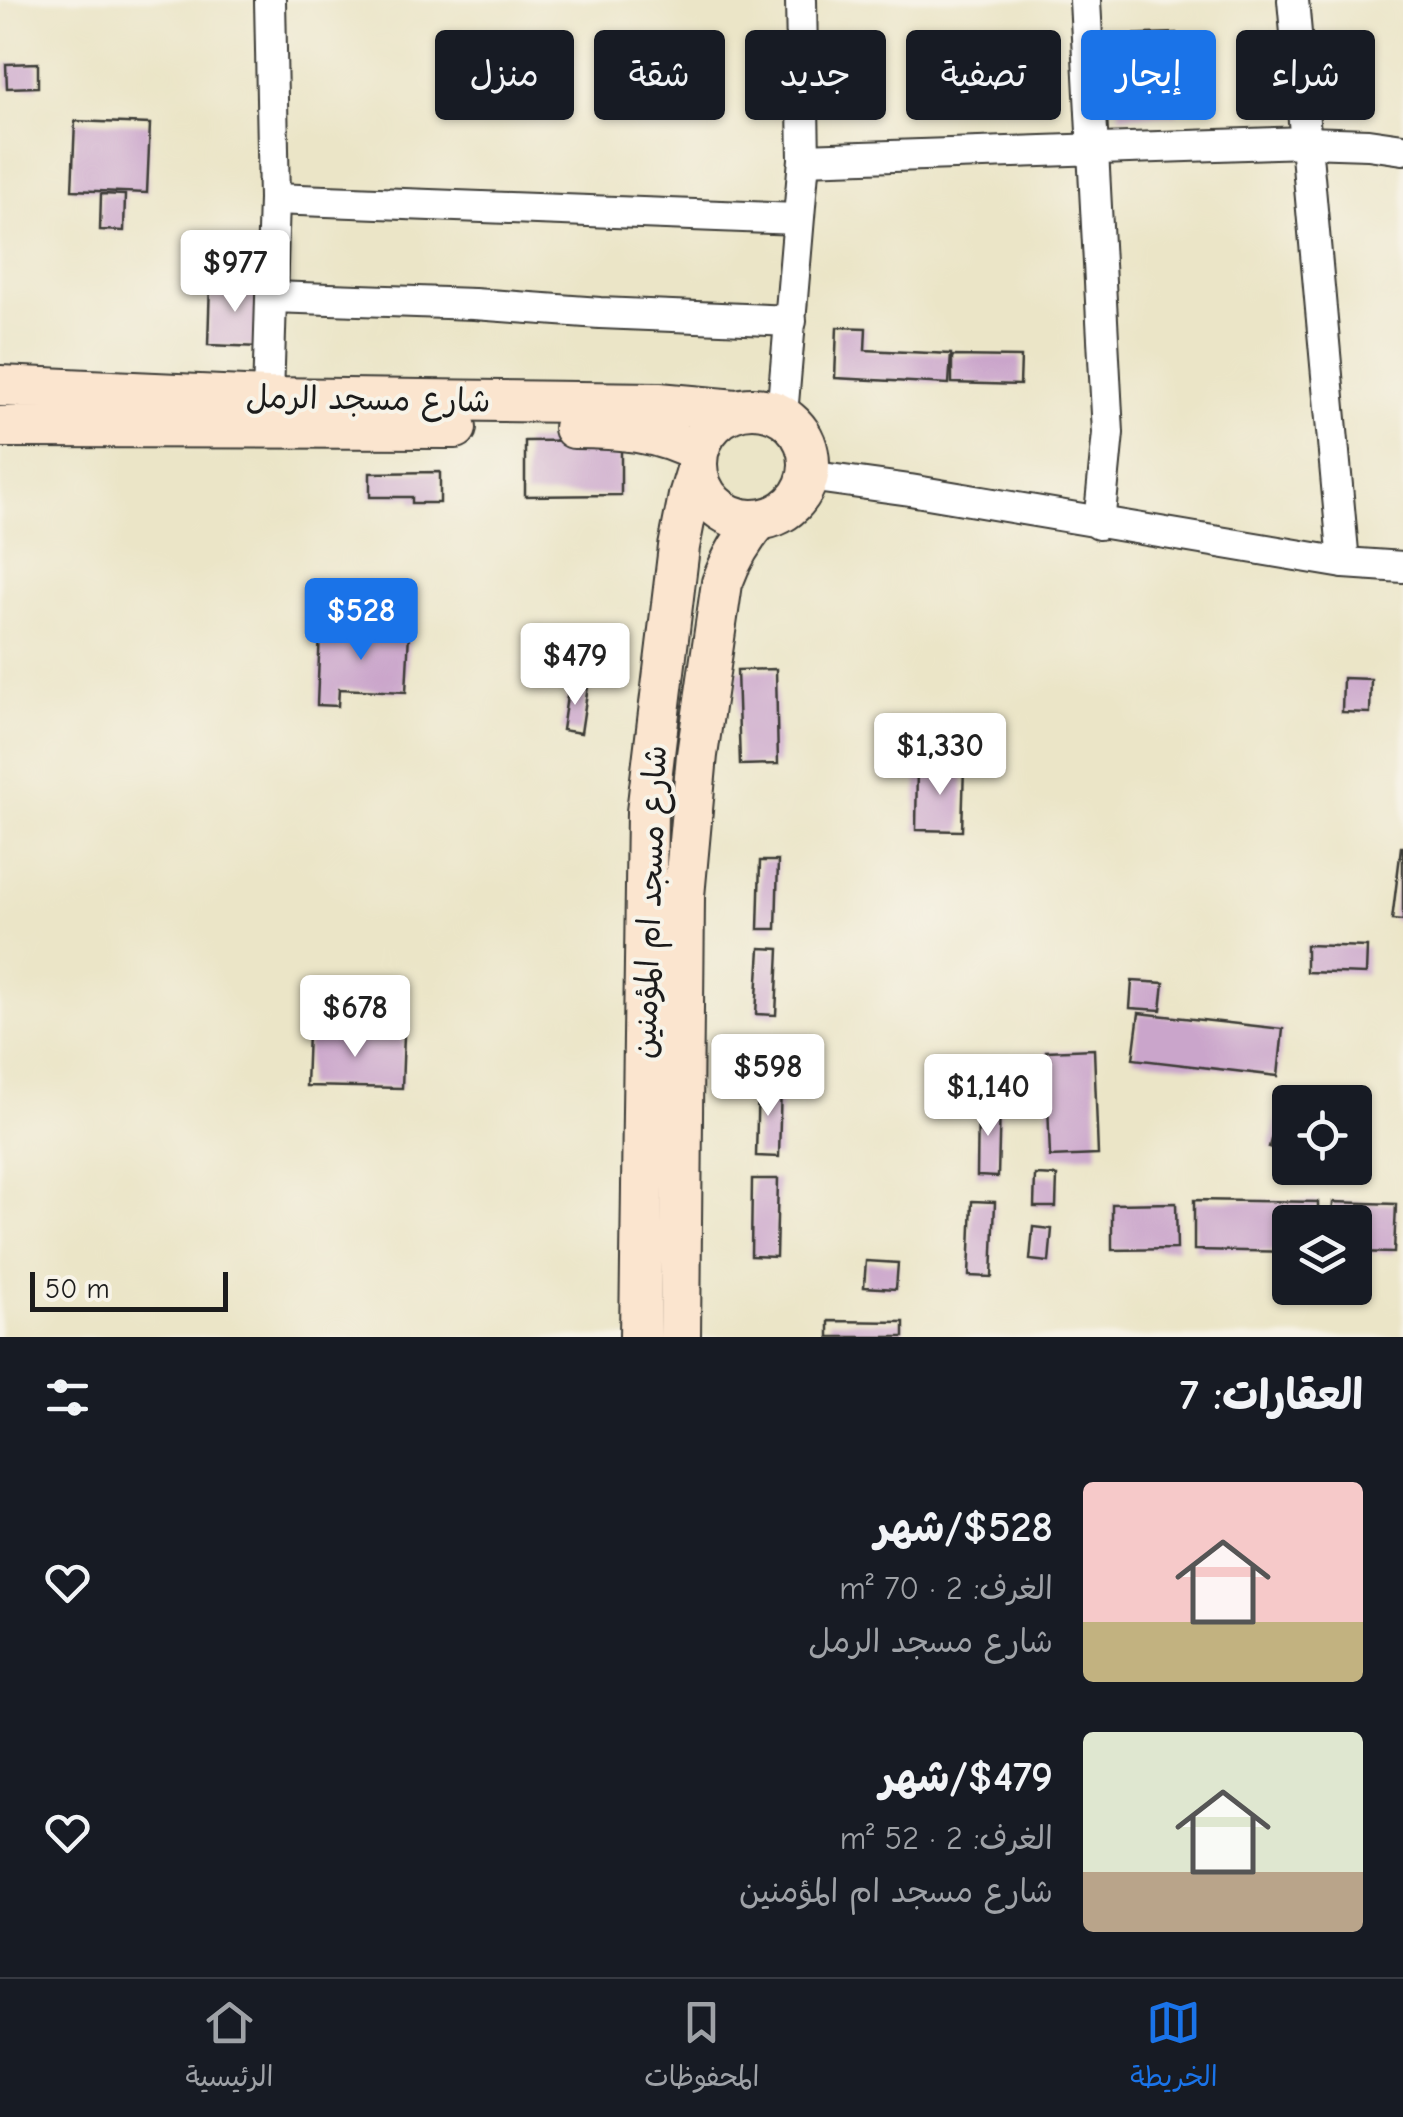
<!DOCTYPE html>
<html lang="ar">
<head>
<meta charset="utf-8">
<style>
	:root { --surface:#171b24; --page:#20242c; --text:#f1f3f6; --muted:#9ea1a6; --line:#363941; --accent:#1a73e8 }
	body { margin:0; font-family:"Comic Neue","Playpen Sans Arabic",sans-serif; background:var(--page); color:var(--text); direction:rtl; height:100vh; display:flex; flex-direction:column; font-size:38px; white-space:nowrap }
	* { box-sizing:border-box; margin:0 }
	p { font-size:32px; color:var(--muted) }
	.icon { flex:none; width:55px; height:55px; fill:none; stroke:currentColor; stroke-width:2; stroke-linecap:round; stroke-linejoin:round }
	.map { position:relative; height:1337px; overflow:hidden; direction:ltr }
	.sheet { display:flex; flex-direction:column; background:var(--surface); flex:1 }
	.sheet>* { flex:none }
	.top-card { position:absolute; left:30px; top:30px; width:1345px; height:90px; direction:rtl; display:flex; gap:20px }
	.fabs { position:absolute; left:1272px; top:1085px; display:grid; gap:20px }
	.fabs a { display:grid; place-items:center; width:100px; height:100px; border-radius:10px; background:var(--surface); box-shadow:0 2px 8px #0004; font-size:50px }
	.scale { position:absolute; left:30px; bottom:25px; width:198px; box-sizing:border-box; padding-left:10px; border:5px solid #1c1c1c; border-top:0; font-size:28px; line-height:35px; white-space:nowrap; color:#1c1c1c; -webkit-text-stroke:8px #f7f3e8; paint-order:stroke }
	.price { position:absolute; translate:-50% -85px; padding:0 22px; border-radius:10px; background:#fff; color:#222; font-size:32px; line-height:65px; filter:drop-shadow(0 2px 5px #0008) }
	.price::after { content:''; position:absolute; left:50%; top:60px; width:30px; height:22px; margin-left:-15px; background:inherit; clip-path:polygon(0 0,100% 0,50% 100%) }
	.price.current { background:var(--accent); color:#fff }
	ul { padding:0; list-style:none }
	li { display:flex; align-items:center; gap:30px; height:250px; padding:0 40px }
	li span { display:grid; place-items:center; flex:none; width:280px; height:200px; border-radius:10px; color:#555 }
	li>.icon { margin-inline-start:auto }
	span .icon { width:120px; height:120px; fill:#fffc; stroke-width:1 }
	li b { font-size:42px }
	h2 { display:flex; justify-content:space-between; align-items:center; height:120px; padding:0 40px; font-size:42px }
	.pill { padding:0 35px; border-radius:10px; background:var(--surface); box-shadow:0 2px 8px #0004; font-size:35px; line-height:90px }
	.pill.current { background:var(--accent); color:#fff }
	.menu { display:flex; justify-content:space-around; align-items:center; height:140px; border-top:2px solid var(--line); background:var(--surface); font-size:28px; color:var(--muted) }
	.menu a { display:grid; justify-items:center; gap:5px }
	.menu .current { color:var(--accent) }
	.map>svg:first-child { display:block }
	.building { fill:#caa5cb }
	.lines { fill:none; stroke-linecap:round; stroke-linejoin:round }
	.street-casing { stroke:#3b3a36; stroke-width:34 }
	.secondary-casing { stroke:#3b3a36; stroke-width:44 }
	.street { stroke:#fff; stroke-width:30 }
	.secondary { stroke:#fbe5cf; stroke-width:40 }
	.labels { text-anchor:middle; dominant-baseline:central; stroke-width:8; stroke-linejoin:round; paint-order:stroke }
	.street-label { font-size:32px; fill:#1c1c1c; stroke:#f7f3e8 }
</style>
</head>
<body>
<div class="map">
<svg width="1403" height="1337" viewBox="0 0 1403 1337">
	<rect width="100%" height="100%" fill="#f7f3e8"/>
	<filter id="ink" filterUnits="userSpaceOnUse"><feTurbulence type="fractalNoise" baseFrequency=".01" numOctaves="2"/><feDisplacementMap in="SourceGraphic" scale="20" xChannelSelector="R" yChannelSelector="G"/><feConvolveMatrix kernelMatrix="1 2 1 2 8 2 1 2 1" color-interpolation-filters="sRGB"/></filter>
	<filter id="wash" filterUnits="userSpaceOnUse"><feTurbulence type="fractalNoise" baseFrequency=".0048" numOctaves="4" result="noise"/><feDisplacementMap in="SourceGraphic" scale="40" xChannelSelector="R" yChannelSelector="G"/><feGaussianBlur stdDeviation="2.25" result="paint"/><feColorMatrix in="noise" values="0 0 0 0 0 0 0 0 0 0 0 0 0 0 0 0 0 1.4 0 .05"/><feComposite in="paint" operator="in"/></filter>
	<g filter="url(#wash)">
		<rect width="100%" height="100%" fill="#ebe5c7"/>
		<g id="blocks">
			<!-- building -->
			<g class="building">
				<path d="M1176 33 1177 115 1119 116 1117 35Z"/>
				<path d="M38 63V87L7 88 6 64Z"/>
				<path d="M75 121 150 124 147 193 72 190Z"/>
				<path d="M101 194 125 195 124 231 100 230Z"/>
				<path d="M210 282 263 285 261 347 208 345Z"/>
				<path d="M837 327 866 328 865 350 951 354 949 384 835 378Z"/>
				<path d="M952 356 1021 357 1020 385 952 383Z"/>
				<path d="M621 440V495L525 496V441Z"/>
				<path d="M440 472V503H412V497H370V473Z"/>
				<path d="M320 630 409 633 406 692 339 689 338 706 317 705Z"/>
				<path d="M776 669 778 764 740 765 737 670Z"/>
				<path d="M1343 678 1371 679 1370 713 1342 712Z"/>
				<path d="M569 683 588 686 581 733 562 730Z"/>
				<path d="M917 765 964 766 962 831 916 830Z"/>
				<path d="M1401 847H1403V921L1392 920Z"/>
				<path d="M760 861H778L776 929H758Z"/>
				<path d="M1306 945 1367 947 1366 974 1306 972Z"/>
				<path d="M760 948 779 949 776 1015 756 1014Z"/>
				<path d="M1132 981 1164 983 1161 1010 1130 1008Z"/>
				<path d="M1139 1013 1283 1029 1278 1076 1133 1059Z"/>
				<path d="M308 1032 404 1035 402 1088 306 1086Z"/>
				<path d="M1094 1049 1098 1155 1050 1157 1046 1051Z"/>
				<path d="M758 1081 781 1082 779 1157 756 1156Z"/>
				<path d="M1281 1102 1290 1105V1152L1269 1147Z"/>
				<path d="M978 1103H1000L998 1177 977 1176Z"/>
				<path d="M1035 1175 1057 1176 1056 1207H1034Z"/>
				<path d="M752 1179H778L776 1257 751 1256Z"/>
				<path d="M1194 1200 1318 1202V1222H1290V1252L1194 1250Z"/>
				<path d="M972 1201 995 1202 992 1277 969 1276Z"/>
				<path d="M1333 1202 1396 1204 1394 1253 1355 1252V1222H1332Z"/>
				<path d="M1176 1203 1177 1249 1112 1250V1204Z"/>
				<path d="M1033 1227 1052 1229 1049 1262 1030 1260Z"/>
				<path d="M866 1261 898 1263 896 1289 864 1287Z"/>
				<path d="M829 1321 904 1322V1337H829Z"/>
			</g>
		</g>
	</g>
	<g filter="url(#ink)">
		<use href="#blocks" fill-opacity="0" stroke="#3b3a36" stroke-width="2.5"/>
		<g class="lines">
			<!-- street casing -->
			<g class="street-casing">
				<g id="street">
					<path d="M1085 0 1108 433 1099 524"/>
					<path d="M1293 0 1344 563"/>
					<path d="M804 159 1306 142 1368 144 1403 149"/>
					<path d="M274 199 798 219"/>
					<path d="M272 297 474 304 600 313 791 321"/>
					<path d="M268 398 274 199 270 0"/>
					<path d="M782 415 804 159 801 0"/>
					<path d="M808 476 910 490 1344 563 1403 567"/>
				</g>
			</g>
			<!-- secondary casing -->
			<g class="secondary-casing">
				<g id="secondary">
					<path d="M0 386 268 398 659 403 736 410"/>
					<circle cx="753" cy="464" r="56"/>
					<path d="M0 427 456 428"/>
					<path d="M574 428C618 428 658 431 697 452"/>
					<path d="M640 1337 647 812 679 547 689 496 697 470"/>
					<path d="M680 1337 684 896 697 755 722 583C731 558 742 539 759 520"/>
				</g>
			</g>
			<!-- street -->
			<use href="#street" class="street"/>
			<!-- secondary -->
			<use href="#secondary" class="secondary"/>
		</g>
	</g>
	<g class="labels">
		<!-- street labels -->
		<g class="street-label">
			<text transform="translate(368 399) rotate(1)">شارع مسجد الرمل</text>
			<text transform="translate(650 902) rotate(-88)">شارع مسجد ام المؤمنين</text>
		</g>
	</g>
</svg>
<div class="fabs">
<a><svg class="icon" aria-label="locate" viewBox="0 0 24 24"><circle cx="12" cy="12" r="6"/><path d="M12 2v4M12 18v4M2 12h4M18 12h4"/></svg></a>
<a><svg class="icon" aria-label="layers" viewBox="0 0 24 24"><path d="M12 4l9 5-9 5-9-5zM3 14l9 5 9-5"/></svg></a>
</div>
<div class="scale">50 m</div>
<b class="price" style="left:235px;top:315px">$977</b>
<b class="price current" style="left:361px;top:663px">$528</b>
<b class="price" style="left:575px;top:708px">$479</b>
<b class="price" style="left:940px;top:798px">$1,330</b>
<b class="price" style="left:355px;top:1060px">$678</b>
<b class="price" style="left:768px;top:1119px">$598</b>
<b class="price" style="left:988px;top:1139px">$1,140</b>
<div class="top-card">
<a class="pill">شراء</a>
<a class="pill current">إيجار</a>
<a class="pill">تصفية</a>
<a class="pill">جديد</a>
<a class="pill">شقة</a>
<a class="pill">منزل</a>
</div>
</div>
<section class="sheet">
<h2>العقارات: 7<svg class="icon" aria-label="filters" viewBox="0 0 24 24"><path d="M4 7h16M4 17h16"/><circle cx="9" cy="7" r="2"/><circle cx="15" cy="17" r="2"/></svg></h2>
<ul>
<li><span style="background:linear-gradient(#f6c9c9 70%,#c2b280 0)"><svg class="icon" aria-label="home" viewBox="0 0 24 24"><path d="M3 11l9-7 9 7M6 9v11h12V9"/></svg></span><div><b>$528/شهر</b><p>الغرف: 2 · 70 m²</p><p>شارع مسجد الرمل</p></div><svg class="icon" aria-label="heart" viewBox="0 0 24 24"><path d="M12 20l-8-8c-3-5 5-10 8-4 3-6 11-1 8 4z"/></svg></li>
<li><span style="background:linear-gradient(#dfe7d0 70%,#b9a48a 0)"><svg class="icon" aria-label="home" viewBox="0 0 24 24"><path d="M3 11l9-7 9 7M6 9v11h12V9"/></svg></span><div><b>$479/شهر</b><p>الغرف: 2 · 52 m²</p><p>شارع مسجد ام المؤمنين</p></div><svg class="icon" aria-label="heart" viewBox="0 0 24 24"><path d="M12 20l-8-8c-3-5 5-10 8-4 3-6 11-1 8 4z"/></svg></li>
</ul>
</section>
<nav class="menu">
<a class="current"><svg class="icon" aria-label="map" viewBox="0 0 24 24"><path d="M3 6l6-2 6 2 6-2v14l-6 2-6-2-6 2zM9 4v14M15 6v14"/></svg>الخريطة</a>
<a><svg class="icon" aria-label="saved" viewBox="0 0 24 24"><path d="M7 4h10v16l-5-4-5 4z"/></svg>المحفوظات</a>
<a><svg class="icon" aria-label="home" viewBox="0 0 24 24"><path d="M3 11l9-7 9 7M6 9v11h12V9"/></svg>الرئيسية</a>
</nav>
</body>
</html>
